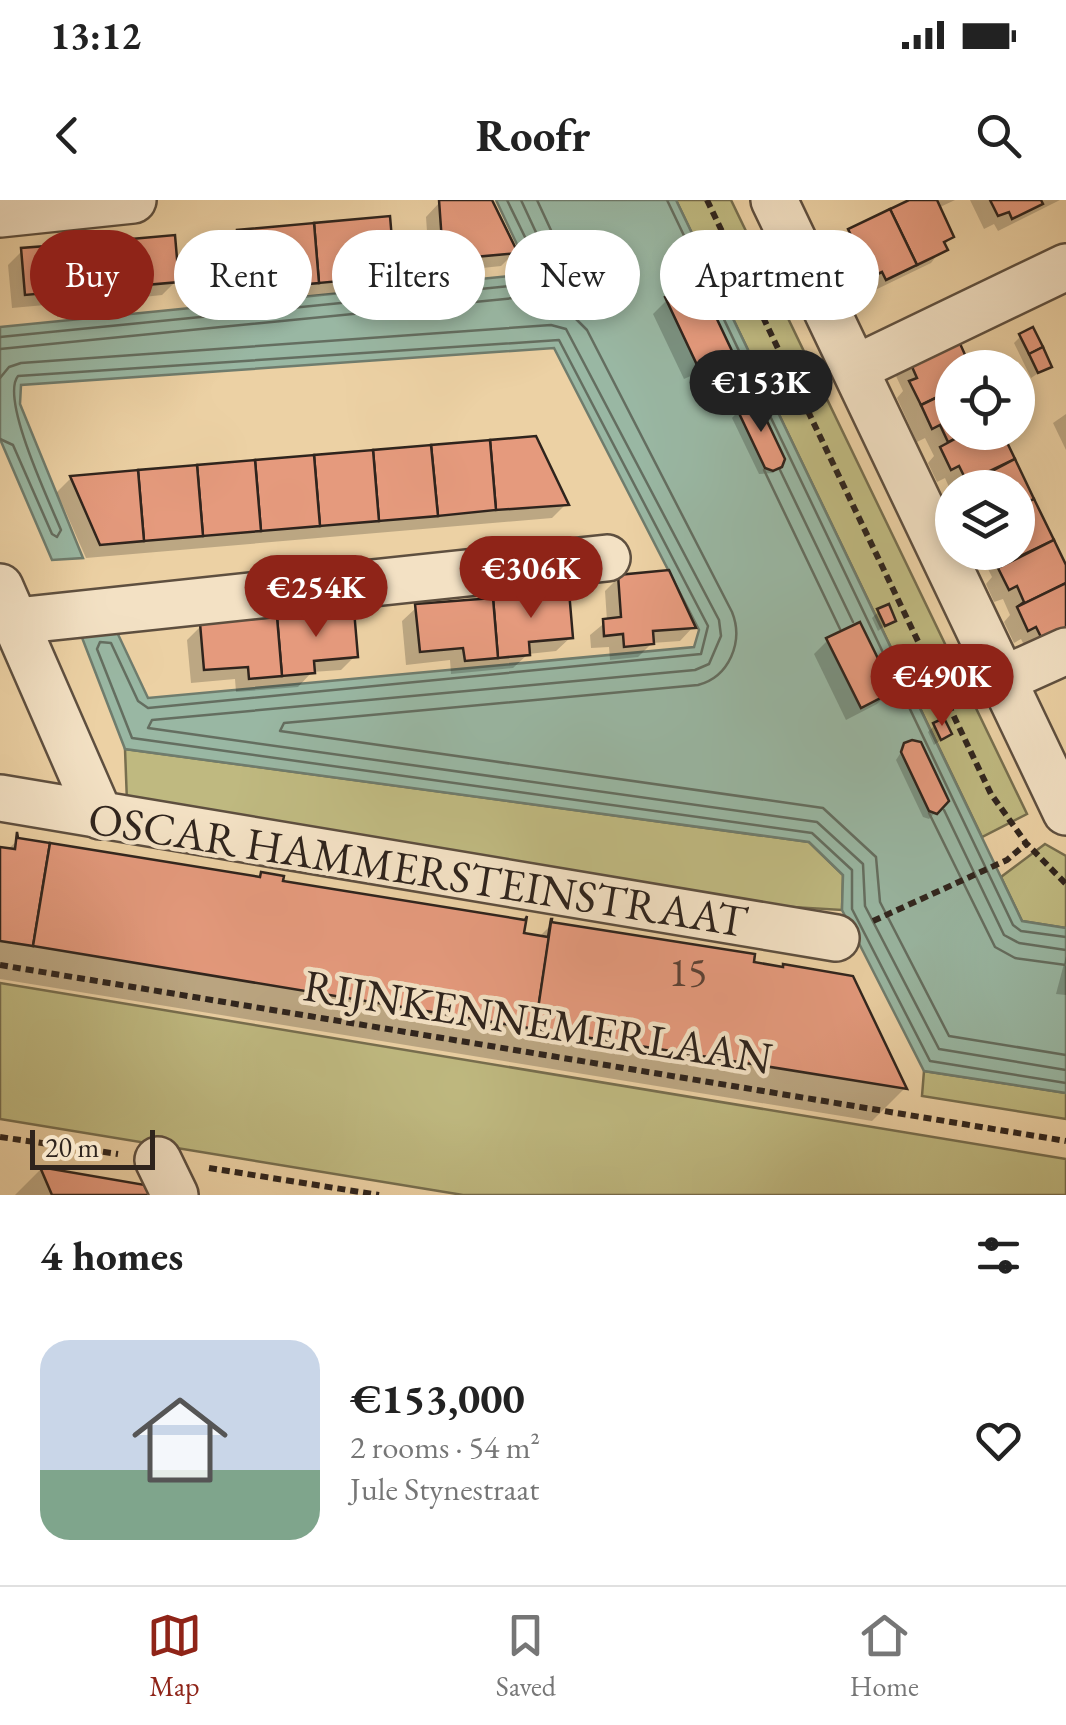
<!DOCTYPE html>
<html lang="en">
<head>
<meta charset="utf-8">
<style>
	:root { --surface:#fff; --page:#f6f6f6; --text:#222; --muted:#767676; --line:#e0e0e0; --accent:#8f2418 }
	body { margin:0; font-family:"EB Garamond",serif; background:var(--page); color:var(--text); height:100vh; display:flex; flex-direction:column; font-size:38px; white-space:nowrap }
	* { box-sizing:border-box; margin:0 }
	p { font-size:32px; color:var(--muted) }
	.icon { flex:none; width:55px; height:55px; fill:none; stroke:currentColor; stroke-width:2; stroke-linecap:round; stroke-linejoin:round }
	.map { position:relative; height:995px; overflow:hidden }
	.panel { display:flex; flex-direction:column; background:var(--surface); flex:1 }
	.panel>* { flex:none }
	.guide { position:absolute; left:30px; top:30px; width:1008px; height:90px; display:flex; gap:20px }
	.tools { position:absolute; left:935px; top:150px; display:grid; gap:20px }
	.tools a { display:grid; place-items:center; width:100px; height:100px; border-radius:50%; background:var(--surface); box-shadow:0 5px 15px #0003; font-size:50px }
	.scale { position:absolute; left:30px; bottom:25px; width:125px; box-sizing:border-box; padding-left:10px; border:5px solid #2f241d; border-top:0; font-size:28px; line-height:35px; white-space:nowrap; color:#2f241d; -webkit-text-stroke:8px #f3e1c4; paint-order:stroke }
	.price { position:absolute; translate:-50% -85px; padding:0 22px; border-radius:35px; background:var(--accent); color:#fff; font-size:32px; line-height:65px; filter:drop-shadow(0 2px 5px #0008) }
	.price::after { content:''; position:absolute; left:50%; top:60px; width:30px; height:22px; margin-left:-15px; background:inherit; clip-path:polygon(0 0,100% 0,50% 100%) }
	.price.on { background:#222; color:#fff }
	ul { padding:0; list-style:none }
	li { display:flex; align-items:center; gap:30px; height:250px; padding:0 40px }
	li span { display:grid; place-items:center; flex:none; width:280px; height:200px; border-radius:30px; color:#555 }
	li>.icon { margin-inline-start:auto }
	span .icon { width:120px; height:120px; fill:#fffc; stroke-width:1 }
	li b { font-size:42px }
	h2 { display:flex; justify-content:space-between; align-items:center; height:120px; padding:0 40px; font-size:42px }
	.pill { padding:0 35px; border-radius:45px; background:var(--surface); box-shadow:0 5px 15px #0003; font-size:35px; line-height:90px }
	.pill.on { background:var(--accent); color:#fff }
	.status { display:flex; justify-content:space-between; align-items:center; height:70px; padding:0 50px; background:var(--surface); direction:ltr }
	.status svg { height:28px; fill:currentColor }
	header { display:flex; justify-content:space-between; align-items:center; height:130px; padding:0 40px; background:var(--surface); font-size:45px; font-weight:700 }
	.tabs { display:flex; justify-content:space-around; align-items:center; height:140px; border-top:2px solid var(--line); background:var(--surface); font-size:28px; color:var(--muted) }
	.tabs a { display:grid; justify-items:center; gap:5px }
	.tabs .on { color:var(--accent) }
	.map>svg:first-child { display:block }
	.green { fill:#bfb980; stroke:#776e4e; stroke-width:2.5 }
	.water { fill:#99b7a3; stroke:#6f7c6d; stroke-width:2.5 }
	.shadow { fill:#0003 }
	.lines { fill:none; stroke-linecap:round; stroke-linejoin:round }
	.shore { stroke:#646e60; stroke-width:2.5 }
	.building { fill:#e59a7d; stroke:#2f241d; stroke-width:2.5 }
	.minor-casing { stroke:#5e4f3f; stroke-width:50 }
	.path { stroke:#2f241d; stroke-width:6; stroke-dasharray:8 5; stroke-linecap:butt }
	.minor { stroke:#f3e1c4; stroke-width:45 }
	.labels { text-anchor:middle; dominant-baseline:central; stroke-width:9; stroke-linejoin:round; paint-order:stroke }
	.number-label { font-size:40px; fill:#5c4235 }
	.street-label { font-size:45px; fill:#2f241d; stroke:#f3e1c4 }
</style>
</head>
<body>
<div class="status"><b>13:12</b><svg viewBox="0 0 49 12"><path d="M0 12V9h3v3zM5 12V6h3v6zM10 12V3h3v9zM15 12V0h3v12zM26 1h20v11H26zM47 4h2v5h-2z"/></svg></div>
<header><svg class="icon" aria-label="back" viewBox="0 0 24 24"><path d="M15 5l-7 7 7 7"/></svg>Roofr<svg class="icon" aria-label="search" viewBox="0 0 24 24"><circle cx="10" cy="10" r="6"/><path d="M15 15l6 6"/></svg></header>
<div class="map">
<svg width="1066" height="995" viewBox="0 0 1066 995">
	<rect width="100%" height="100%" fill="#ecd1a4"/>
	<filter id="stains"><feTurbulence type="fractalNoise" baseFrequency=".002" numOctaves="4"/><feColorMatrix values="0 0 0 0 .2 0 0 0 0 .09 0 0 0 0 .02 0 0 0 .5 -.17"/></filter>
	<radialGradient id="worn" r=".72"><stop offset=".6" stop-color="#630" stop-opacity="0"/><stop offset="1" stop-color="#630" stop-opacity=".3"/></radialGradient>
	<!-- green -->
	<g class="green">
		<path d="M676 0H731L1027 614 982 637Z"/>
		<path d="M125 549 809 642 843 675 842 710 775 706 127 602Z"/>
		<path d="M1045 644 1066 656V728L1022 721 1001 677Z"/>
		<path d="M0 783 1066 959V995H463L0 919Z"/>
		<path d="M924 871 1066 893V919L922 896Z"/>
	</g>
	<!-- water -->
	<path class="water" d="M496 0H676L1022 721 1066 728V893L924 871 842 710 843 675 809 642 125 549 81 435 116 430 148 498 694 447 699 430 554 148 21 185 20 204 83 358 52 360 0 239V127L531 74Z"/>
	<!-- shadow -->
	<g class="shadow">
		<path d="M490 0 515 52 501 66 473 69 459 83 432 85 431 72 412 73 411 60 428 46 426 17 440 2Z"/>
		<path d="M915 0H955L938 8 951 37 931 63 871 92 867 84 857 90 840 54 826 62 820 49 826 42 839 41 850 31Z"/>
		<path d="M970 0H1060L998 31 994 24 984 29Z"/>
		<path d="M238 32 392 62 378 77 350 79 335 94 273 98 272 86 227 89 224 46Z"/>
		<path d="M22 51 176 81 162 95 134 98 119 112 57 117 56 104 12 108 8 65Z"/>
		<path d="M717 70 732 79 717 90 711 77Z"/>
		<path d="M667 100 729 151 715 165 684 179 653 114Z"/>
		<path d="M1021 136 1049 166 1031 178 1014 143Z"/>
		<path d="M910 162 952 168V232H1000L1066 372V439L1030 457 1021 439 1014 443 1004 422 1010 415 1003 399 994 402 986 384 992 377 983 359 975 362 970 352H1018V288H952V294L945 278 937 282 928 263 934 256 925 238 917 242 897 198 903 191 896 176Z"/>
		<path d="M772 186 786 195 771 205 765 193Z"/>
		<path d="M749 200 780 266 773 273 759 274 732 218Z"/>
		<path d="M1066 214V250L1053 223Z"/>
		<path d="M71 278 566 304 552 318 86 358 57 292Z"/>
		<path d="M619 377 693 427 680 441 652 443 638 457 610 460 609 447 591 448 590 435 607 421 605 391Z"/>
		<path d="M417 407 571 437 556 451 528 454 513 468 451 474 450 460 406 465 402 421Z"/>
		<path d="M879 411 893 420 878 431 872 418Z"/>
		<path d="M201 426 355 456 341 470 312 472 298 487 236 492 235 479 191 483 187 440Z"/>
		<path d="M828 440 891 490 877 504 846 520 814 454Z"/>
		<path d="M935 525 949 534 934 545 928 532Z"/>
		<path d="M905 546 946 601 929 619 923 617 896 560Z"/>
		<path d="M18 640 257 679 262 675 280 683 521 735 539 737 552 724 751 764 851 778 904 889 872 921 0 779V649L7 650Z"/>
		<path d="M1066 756V795L1056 794Z"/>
		<path d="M40 970 149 988 152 995H15Z"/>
	</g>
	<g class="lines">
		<!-- shore -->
		<g class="shore">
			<path d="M537 0 568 67 566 86 554 108 574 117 587 130 732 412C744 442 729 477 698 485L284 523 280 531 823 608 876 657 880 702 949 836 1066 855"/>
			<path d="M667 0 1013 725 1021 731 1066 737"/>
			<path d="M0 137 531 84 539 79 540 68 507 0"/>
			<path d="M0 149 534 96 548 87 553 69 521 0"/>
			<path d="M0 178 9 167 21 163 551 125 566 129 719 420 721 436 709 464 695 470 152 520 148 528 817 622 863 664 865 706 939 849 1066 870"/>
			<path d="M0 239 13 245 52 334 57 337 61 330C49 301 0 198 18 176L559 140 708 426 701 454 148 508 138 501 111 443 100 442 97 449 132 538 812 633 852 670V709L930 861 1066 883"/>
			<path d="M764 270 840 429"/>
			<path d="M780 270 853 422"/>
			<path d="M944 610 1004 735 1019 743 1066 750"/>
			<path d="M929 613 995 747 1015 758 1066 765"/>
		</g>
	</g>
	<!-- building -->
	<g class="building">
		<path d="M439 0H492L518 53 475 57 476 70 445 72 444 59 425 61 424 43 442 42Z"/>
		<path d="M909 0H937L954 37 944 42 948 50 917 65 890 9Z"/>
		<path d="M990 0H1041L1043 4 1012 19 1009 12 998 16Z"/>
		<path d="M890 9 917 65 886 80 882 72 871 77 848 29Z"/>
		<path d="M390 16 394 63 350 67 352 80 319 83 314 23Z"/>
		<path d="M314 23 319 83 286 86 285 73 241 76 237 30Z"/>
		<path d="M838 34 847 50 833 57 825 40Z"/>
		<path d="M175 35 179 82 135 86 136 99 103 102 98 42Z"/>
		<path d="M98 42 103 102 70 104 69 91 25 95 21 48Z"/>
		<path d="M727 63 735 80 724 85 716 68Z"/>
		<path d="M699 81 732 151 698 167 665 97Z"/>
		<path d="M1033 127 1043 147 1029 154 1019 134Z"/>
		<path d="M957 137 971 168H952V190L921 205 909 181 917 178 909 160Z"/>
		<path d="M1043 147 1052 167 1038 173 1029 154Z"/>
		<path d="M781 178 789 195 778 200 770 184Z"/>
		<path d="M952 190V232H968L948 242 940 225 932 229 921 205Z"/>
		<path d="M748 197 757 200 785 259 782 267 773 271 765 268 737 209Z"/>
		<path d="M968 232H1002L1015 259 967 282 959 266 951 270 940 247Z"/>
		<path d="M536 236 569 305 496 310 490 240Z"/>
		<path d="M490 240 496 310 438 316 431 245Z"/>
		<path d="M431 245 438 316 379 321 373 250Z"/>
		<path d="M373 250 379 321 320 326 314 255Z"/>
		<path d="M314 255 320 326 261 331 255 260Z"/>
		<path d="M1015 259 1034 299 1018 307V288H960Z"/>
		<path d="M255 260 261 331 203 336 197 265Z"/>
		<path d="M197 265 203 336 144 341 138 270Z"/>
		<path d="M138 270 144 341 100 345 70 276Z"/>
		<path d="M1034 299 1054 340 1006 363 1001 352H1018V307Z"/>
		<path d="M1054 340 1066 365V383L1017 407 1024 402 1017 386 1009 390 998 368Z"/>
		<path d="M669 370 696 428 653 431 654 444 624 447 623 434 604 436 603 419 621 417 618 375Z"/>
		<path d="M1066 383V434L1045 445 1036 427 1028 431 1017 407Z"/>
		<path d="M569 391 573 438 529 442 530 455 498 458 493 398Z"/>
		<path d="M493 398 498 458 465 461 463 448 420 452 415 404Z"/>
		<path d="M889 404 896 421 885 426 877 409Z"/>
		<path d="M354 410 358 457 314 461 315 473 282 476 277 417Z"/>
		<path d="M277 417 282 476 249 479 248 467 204 470 200 423Z"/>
		<path d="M860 422 894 491 861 508 826 438Z"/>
		<path d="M944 518 952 534 941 540 933 523Z"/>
		<path d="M912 540 921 542 949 601 937 614 929 611 901 552 904 543Z"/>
		<path d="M17 632 18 638 50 643 33 746 0 741V647L15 649Z"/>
		<path d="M50 643 260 677 261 672 284 676 283 681 525 720 527 716 524 733 548 737 551 719H552L535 829 33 746Z"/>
		<path d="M551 722 755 754 754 762 783 767V764L853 776 907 889 535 829Z"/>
		<path d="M40 967 151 986 155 995H52Z"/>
	</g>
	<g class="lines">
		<!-- minor casing -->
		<g class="minor-casing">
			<g id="minor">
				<path d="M774 0 1066 612"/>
				<path d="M0 14 133 0"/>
				<path d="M856 168 1066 67"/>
				<path d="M0 387 100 616"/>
				<path d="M16 421 607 358"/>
				<path d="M1002 480 1066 451"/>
				<path d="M0 598 836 738"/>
				<path d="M158 960 175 995"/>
			</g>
		</g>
		<!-- path -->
		<g class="path">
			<path d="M707 0 991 594 1026 643 1066 684"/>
			<path d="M873 721 1007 660 1027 643"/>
			<path d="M0 765 1066 941"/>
			<path d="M0 937 118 954"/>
			<path d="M209 968 379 995"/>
		</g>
		<!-- minor -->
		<use href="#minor" class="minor"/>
	</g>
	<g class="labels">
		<!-- number labels -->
		<g class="number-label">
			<text x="688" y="772">15</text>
		</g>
		<!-- street labels -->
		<g class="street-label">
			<text transform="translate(418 669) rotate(9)">OSCAR HAMMERSTEINSTRAAT</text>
			<text transform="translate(538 821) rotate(9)">RIJNKENNEMERLAAN</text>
		</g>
	</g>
	<rect width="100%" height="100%" filter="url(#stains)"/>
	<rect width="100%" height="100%" fill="url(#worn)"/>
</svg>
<div class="tools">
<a><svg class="icon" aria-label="locate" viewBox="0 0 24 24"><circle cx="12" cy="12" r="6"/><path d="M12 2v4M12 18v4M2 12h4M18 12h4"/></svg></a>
<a><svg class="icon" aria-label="layers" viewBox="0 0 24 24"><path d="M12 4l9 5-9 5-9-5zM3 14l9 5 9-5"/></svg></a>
</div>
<div class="scale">20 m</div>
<b class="price on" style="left:761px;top:235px">€153K</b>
<b class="price" style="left:531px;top:421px">€306K</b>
<b class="price" style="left:316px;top:440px">€254K</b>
<b class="price" style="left:942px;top:529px">€490K</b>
<div class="guide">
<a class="pill on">Buy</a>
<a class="pill">Rent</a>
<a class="pill">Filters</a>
<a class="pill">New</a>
<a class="pill">Apartment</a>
</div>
</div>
<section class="panel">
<h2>4 homes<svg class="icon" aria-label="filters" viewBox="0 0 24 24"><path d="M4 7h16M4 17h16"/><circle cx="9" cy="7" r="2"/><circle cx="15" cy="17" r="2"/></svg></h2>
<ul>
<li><span style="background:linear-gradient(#c9d6e8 65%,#7fa58c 0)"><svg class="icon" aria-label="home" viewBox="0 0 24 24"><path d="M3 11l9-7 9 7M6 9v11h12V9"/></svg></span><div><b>€153,000</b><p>2 rooms · 54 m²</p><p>Jule Stynestraat</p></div><svg class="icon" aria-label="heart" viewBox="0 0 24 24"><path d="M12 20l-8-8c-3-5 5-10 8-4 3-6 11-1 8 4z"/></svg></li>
</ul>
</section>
<nav class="tabs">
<a class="on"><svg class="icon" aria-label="map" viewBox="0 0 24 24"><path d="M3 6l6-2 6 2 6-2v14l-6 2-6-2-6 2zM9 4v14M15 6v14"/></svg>Map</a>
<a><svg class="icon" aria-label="saved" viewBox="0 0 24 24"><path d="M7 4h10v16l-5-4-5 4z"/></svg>Saved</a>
<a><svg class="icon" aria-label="home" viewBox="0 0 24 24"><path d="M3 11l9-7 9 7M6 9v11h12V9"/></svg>Home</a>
</nav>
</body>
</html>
